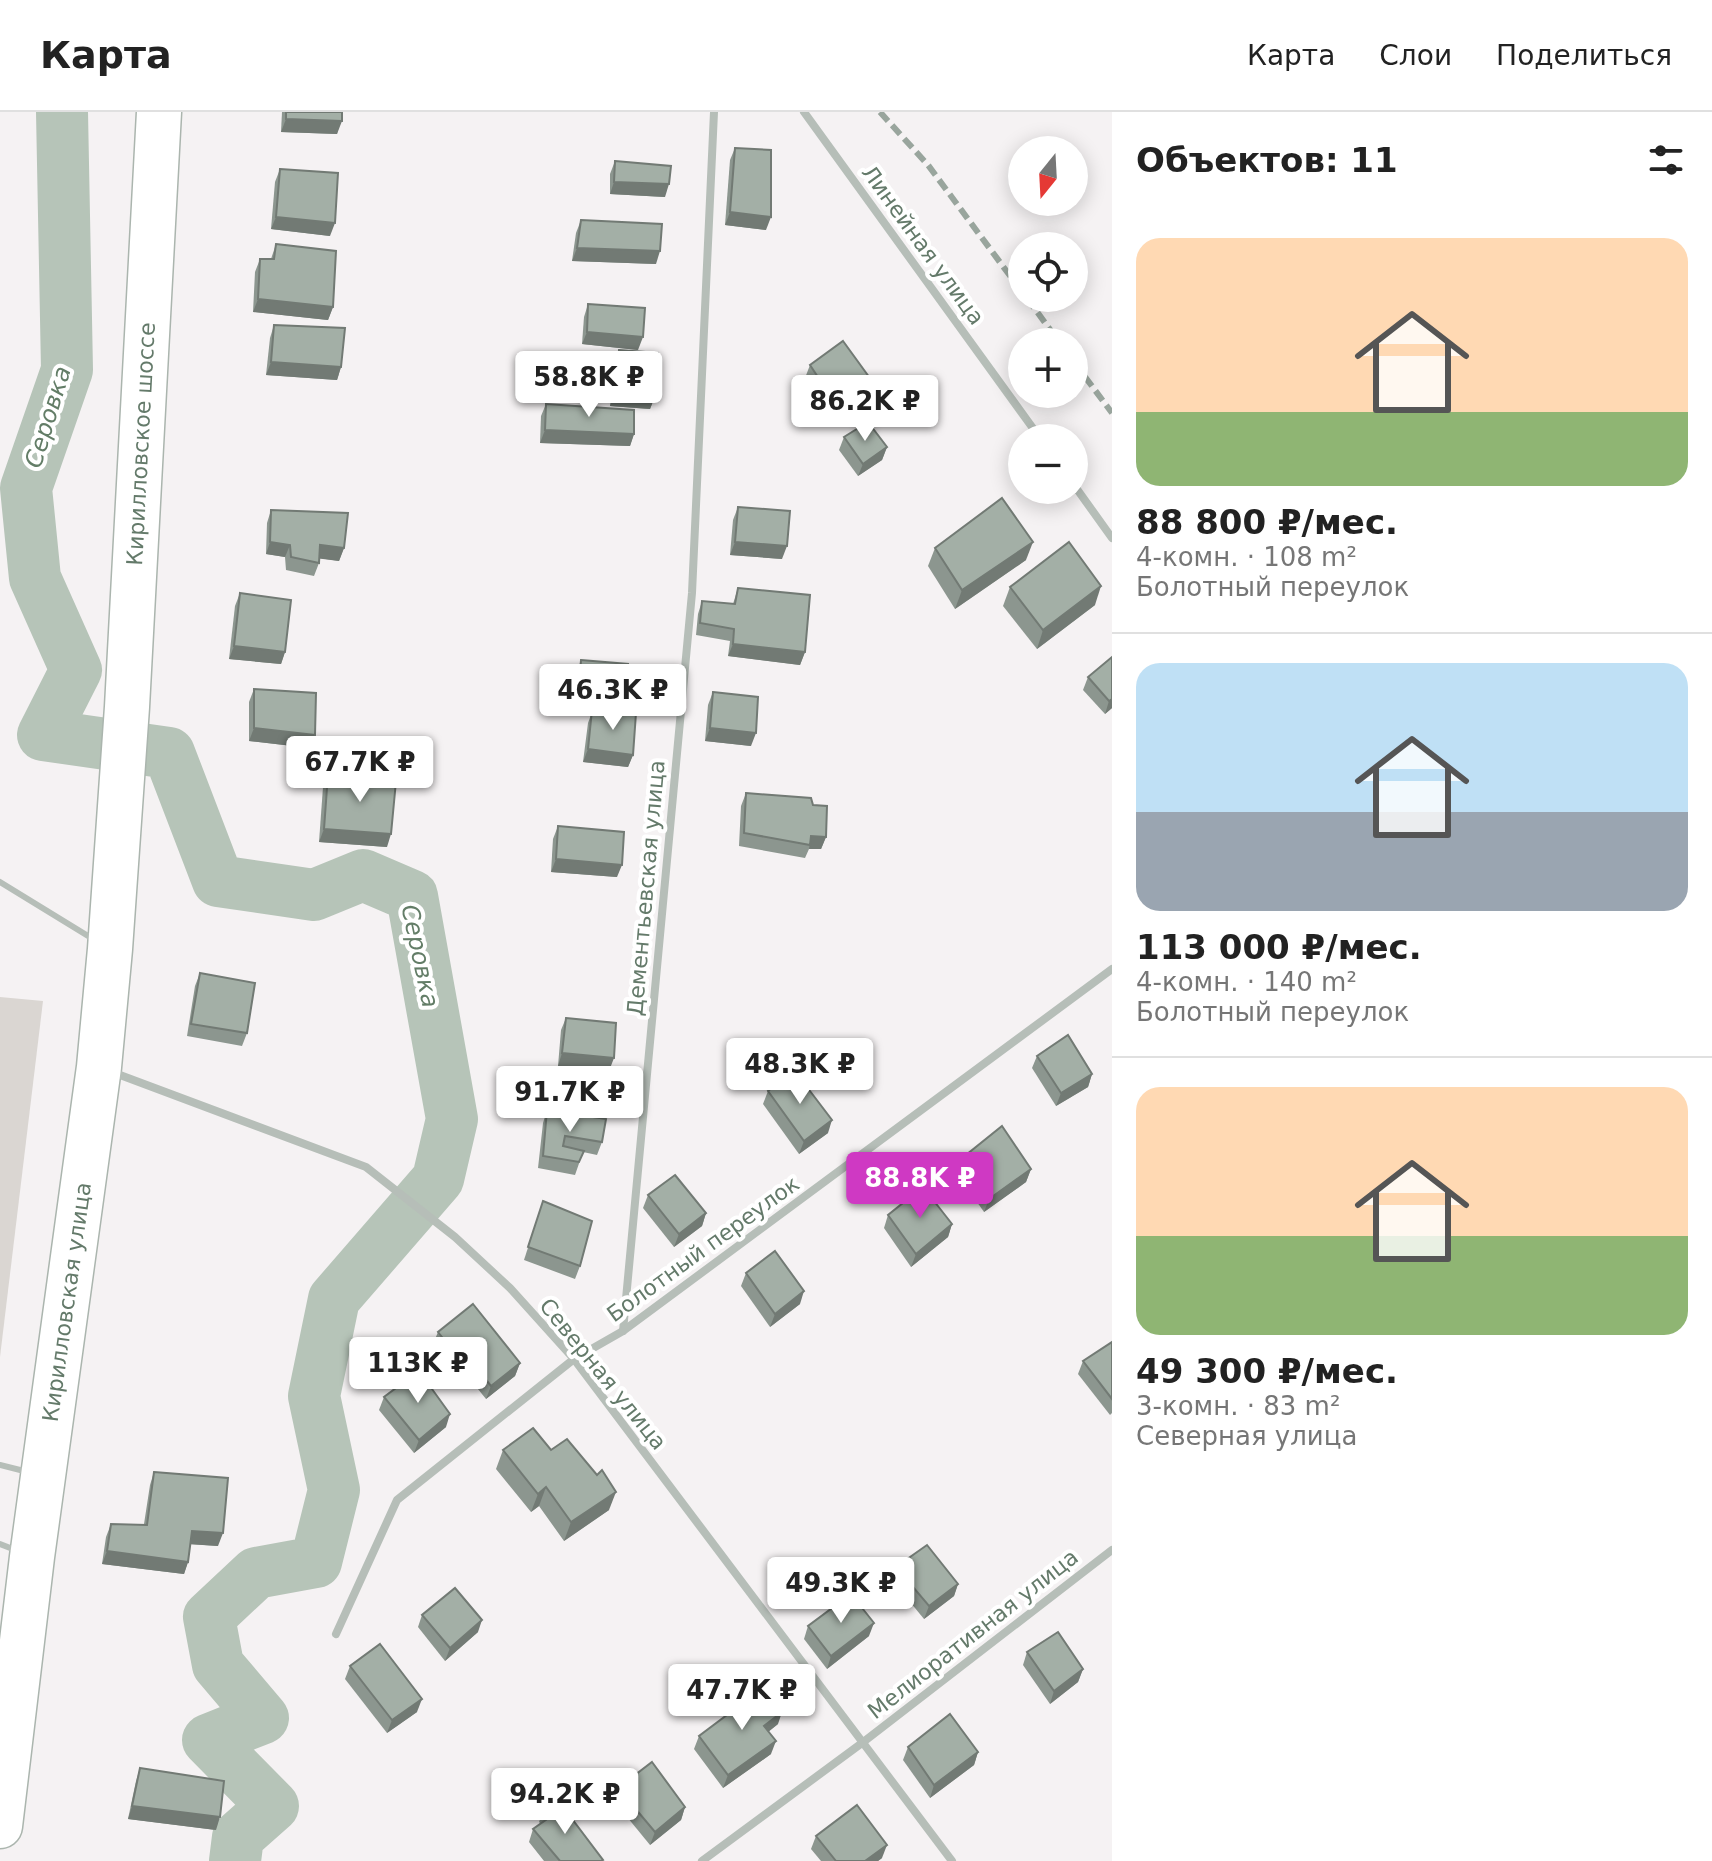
<!DOCTYPE html>
<html lang="ru">
<head>
<meta charset="utf-8">
<style>
	:root { --surface:#fff; --page:#f6f6f6; --text:#222; --muted:#767676; --line:#e0e0e0; --accent:#cf39c3 }
	body { margin:0; font-family:"DejaVu Sans",sans-serif; background:var(--page); color:var(--text); height:100vh; display:flex; flex-direction:column; font-size:30px; white-space:nowrap }
	* { box-sizing:border-box; margin:0 }
	p { font-size:26px; color:var(--muted) }
	.icon { flex:none; width:44px; height:44px; fill:none; stroke:currentColor; stroke-width:2; stroke-linecap:round; stroke-linejoin:round }
	.map { position:relative; flex:1; overflow:hidden }
	.sheet { display:flex; flex-direction:column; background:var(--surface); width:600px }
	.sheet>* { flex:none }
	.needle { width:52px; rotate:198deg }
	.controls { position:absolute; left:1008px; top:24px; display:grid; gap:16px }
	.controls a { display:grid; place-items:center; width:80px; height:80px; border-radius:50%; background:var(--surface); box-shadow:0 4px 20px #0003; font-size:40px }
	.price { position:absolute; translate:-50% -68px; padding:0 18px; border-radius:8px; background:#fff; color:#222; font-size:26px; line-height:52px; filter:drop-shadow(0 2px 4px #0008) }
	.price::after { content:''; position:absolute; left:50%; top:48px; width:24px; height:18px; margin-left:-12px; background:inherit; clip-path:polygon(0 0,100% 0,50% 100%) }
	.price.active { background:var(--accent); color:#fff }
	ul { padding:0; list-style:none }
	li { display:grid; align-content:center; gap:16px; height:424px; padding:0 24px }
	li+li { border-top:2px solid var(--line) }
	li span { display:grid; place-items:center; height:248px; border-radius:24px; color:#555 }
	li>.icon { margin-inline-start:auto }
	span .icon { width:144px; height:144px; fill:#fffc; stroke-width:1 }
	li b { font-size:34px }
	h2 { display:flex; justify-content:space-between; align-items:center; height:96px; padding:0 24px; font-size:34px }
	header { display:flex; align-items:center; gap:48px; box-sizing:border-box; height:112px; padding:0 40px; background:var(--surface); border-bottom:2px solid var(--line) }
	header strong { font-size:38px }
	nav { display:flex; gap:44px; margin-inline-start:auto; font-size:28px }
	main { display:flex; flex:1; min-height:0 }
	.map>svg:first-child { display:block }
	.green { fill:#dad6d2 }
	.lines { fill:none; stroke-linecap:round; stroke-linejoin:round }
	.river { stroke:#b6c4b8; stroke-width:52 }
	.secondary-casing { stroke:#abb5ae; stroke-width:47 }
	.lane { stroke:#b6beb8; stroke-width:6 }
	.street { stroke:#b6beb8; stroke-width:8 }
	.secondary { stroke:#fff; stroke-width:44 }
	.rail { stroke:#99a59d; stroke-width:6; stroke-dasharray:12 6; stroke-linecap:butt }
	.wall { fill:#8c968f }
	.shaded-wall { fill:#727a74 }
	.building { fill:#a3afa6; stroke:#727a74; stroke-width:2 }
	.labels { text-anchor:middle; dominant-baseline:central; stroke-width:8; stroke-linejoin:round; paint-order:stroke }
	.street-label { font-size:22px; fill:#647a6a; stroke:#fff }
	.water-label { font-size:24px; font-style:italic; fill:#637d67; stroke:#fff }
</style>
</head>
<body>
<header>
<strong>Карта</strong>
<nav><a>Карта</a><a>Слои</a><a>Поделиться</a></nav>
</header>
<main>
<div class="map">
<svg width="1112" height="1749" viewBox="0 0 1112 1749">
	<rect width="100%" height="100%" fill="#f5f2f3"/>
	<!-- green -->
	<path class="green" d="M0 885 43 889 0 1245Z"/>
	<g class="lines">
		<!-- river -->
		<path class="river" d="M62 0 67 258 26 376 35 466 76 558 43 623 169 641 218 769 314 783 363 763 412 784 452 1007 438 1067 334 1187 314 1284 334 1378 316 1450 256 1461 209 1505 218 1553 263 1606 208 1628 273 1694 238 1725 235 1749"/>
		<!-- secondary casing -->
		<g class="secondary-casing">
			<path id="secondary" d="M0 1714 32 1445 99 955 110 837 127 595 159 0"/>
		</g>
		<!-- lane -->
		<g class="lane">
			<path d="M0 770 93 827"/>
			<path d="M0 1353 28 1360"/>
			<path d="M0 1432 18 1439"/>
		</g>
		<!-- street -->
		<g class="street">
			<path d="M804 0 1040 326"/>
			<path d="M1074 373 1112 426"/>
			<path d="M112 960 366 1055 455 1125 510 1176 574 1247 952 1749"/>
			<path d="M623 1219 692 481 714 0"/>
			<path d="M336 1522 397 1388 574 1247 623 1219 1112 857"/>
			<path d="M702 1749 862 1631 1112 1438"/>
		</g>
		<!-- secondary -->
		<use href="#secondary" class="secondary"/>
		<!-- rail -->
		<g class="rail">
			<path d="M880 0 928 53 1022 180"/>
			<path d="M1027 186 1059 230"/>
			<path d="M1074 250 1112 301"/>
		</g>
	</g>
	<!-- wall -->
	<g class="wall">
		<path d="M282 0H342L337 22 281 20Z"/>
		<path d="M735 36 766 118 725 113 730 48Z"/>
		<path d="M615 49 665 85 610 82V62Z"/>
		<path d="M280 57 330 124 271 117 275 70Z"/>
		<path d="M581 108 656 152 572 149 576 121Z"/>
		<path d="M276 132 333 195 328 208 253 200 255 160 260 147H271Z"/>
		<path d="M588 192 638 238 582 232 584 205Z"/>
		<path d="M274 213 341 255 337 268 266 263 270 226Z"/>
		<path d="M619 238 655 284 650 297 610 294 614 251Z"/>
		<path d="M810 253 867 282 833 307 805 266Z"/>
		<path d="M546 292 634 322 630 334 540 331 541 304Z"/>
		<path d="M844 325 887 335 882 348 858 364 839 338Z"/>
		<path d="M738 395 782 447 730 443 733 408Z"/>
		<path d="M271 398 344 436 339 449 319 446V451L314 464 286 458 285 445 266 442 267 411Z"/>
		<path d="M935 436 1026 448 955 497 928 454Z"/>
		<path d="M1010 475 1095 493 1037 537 1003 494Z"/>
		<path d="M738 476 805 540 800 553 728 544 730 529 696 523 698 502 702 489 733 492Z"/>
		<path d="M240 481 285 540 281 552 229 547 235 494Z"/>
		<path d="M1112 545V596L1105 602 1083 578 1088 565Z"/>
		<path d="M581 548 620 600 633 643 628 655 583 650 588 611 592 600 573 599 577 560Z"/>
		<path d="M254 577 310 636 249 629V590Z"/>
		<path d="M713 580 751 634 705 629 708 593Z"/>
		<path d="M328 662 387 735 319 730 323 675Z"/>
		<path d="M746 681 813 693 826 725 821 737H809L805 746 739 734 741 694Z"/>
		<path d="M558 714 617 765 551 760 553 727Z"/>
		<path d="M200 861 247 921 242 934 187 924 195 874Z"/>
		<path d="M566 906 609 959 558 954 561 918Z"/>
		<path d="M1037 944 1092 962 1088 975 1056 994 1032 956Z"/>
		<path d="M768 979 828 1021 799 1042 763 992Z"/>
		<path d="M547 998 602 1030 597 1043 583 1040 575 1063 538 1056 543 1011Z"/>
		<path d="M961 1047 1031 1057 1026 1070 984 1100 956 1060Z"/>
		<path d="M648 1083 706 1101 702 1114 674 1135 643 1096Z"/>
		<path d="M543 1089 580 1154 575 1167 524 1148Z"/>
		<path d="M888 1103 952 1112 948 1125 911 1155 884 1116Z"/>
		<path d="M746 1161 800 1192 770 1215 741 1174Z"/>
		<path d="M438 1220 520 1251 515 1264 486 1287 461 1256 455 1261 433 1232Z"/>
		<path d="M1112 1230V1301L1110 1303 1078 1262 1083 1249Z"/>
		<path d="M384 1285 446 1315 414 1341 379 1298Z"/>
		<path d="M503 1338H551L609 1398 564 1429 539 1394 531 1400 496 1357Z"/>
		<path d="M154 1360 218 1434 190 1432 188 1450 184 1462 102 1452 106 1425 111 1412H144L150 1373Z"/>
		<path d="M896 1455 958 1472 954 1484 924 1507 892 1468Z"/>
		<path d="M422 1503 478 1520 445 1549 418 1515Z"/>
		<path d="M808 1514 869 1524 827 1557 804 1527Z"/>
		<path d="M1027 1540 1083 1557 1078 1570 1050 1592 1023 1553Z"/>
		<path d="M350 1554 417 1600 387 1621 345 1567Z"/>
		<path d="M778 1612 768 1620 771 1642 723 1676 694 1637 699 1624Z"/>
		<path d="M908 1635 978 1640 974 1653 930 1686 903 1648Z"/>
		<path d="M140 1656 216 1718 128 1707 136 1669Z"/>
		<path d="M618 1676 685 1695 681 1708 650 1733 614 1689Z"/>
		<path d="M544 1697 603 1748 602 1749H544L529 1730 533 1717 541 1712 539 1710Z"/>
		<path d="M816 1724 882 1746 878 1749H821L811 1737Z"/>
	</g>
	<!-- shaded-wall -->
	<g class="shaded-wall">
		<path d="M286 7 342 9 337 22 281 20Z"/>
		<path d="M614 70 669 72 665 85 610 82Z"/>
		<path d="M730 100 771 105 766 118 725 113Z"/>
		<path d="M276 105 335 111 330 124 271 117Z"/>
		<path d="M577 136 660 139 656 152 572 149Z"/>
		<path d="M258 187 333 195 328 208 253 200Z"/>
		<path d="M587 220 643 225 638 238 582 232Z"/>
		<path d="M271 250 341 255 337 268 266 263Z"/>
		<path d="M872 269 867 282 833 307 837 294Z"/>
		<path d="M615 281 655 284 650 297 610 294Z"/>
		<path d="M545 318 634 322 630 334 540 331Z"/>
		<path d="M887 335 882 348 858 364 863 352Z"/>
		<path d="M270 430 290 433 285 445 266 442Z"/>
		<path d="M735 430 787 434 782 447 730 443Z"/>
		<path d="M1033 430 1026 448 955 497 962 478Z"/>
		<path d="M320 433 344 436 339 449 315 446Z"/>
		<path d="M1101 474 1095 493 1037 537 1043 518Z"/>
		<path d="M733 532 805 540 800 553 728 544Z"/>
		<path d="M234 534 285 540 281 552 229 547Z"/>
		<path d="M578 586 624 590 619 603 573 599Z"/>
		<path d="M1112 587V596L1105 602 1109 589Z"/>
		<path d="M254 616 315 623 310 636 249 629Z"/>
		<path d="M710 616 756 621 751 634 705 629Z"/>
		<path d="M588 637 633 643 628 655 583 650Z"/>
		<path d="M324 717 391 722 387 735 319 730Z"/>
		<path d="M811 724 826 725 821 737H809Z"/>
		<path d="M556 747 622 753 617 765 551 760Z"/>
		<path d="M562 941 614 946 609 959 558 954Z"/>
		<path d="M1092 962 1088 975 1056 994 1061 981Z"/>
		<path d="M832 1008 828 1021 799 1042 804 1029Z"/>
		<path d="M1031 1057 1026 1070 984 1100 989 1087Z"/>
		<path d="M706 1101 702 1114 674 1135 679 1122Z"/>
		<path d="M952 1112 948 1125 911 1155 916 1142Z"/>
		<path d="M804 1179 800 1192 770 1215 775 1202Z"/>
		<path d="M466 1243 461 1256 455 1261 460 1248Z"/>
		<path d="M520 1251 515 1264 486 1287 491 1274Z"/>
		<path d="M450 1302 446 1315 414 1341 419 1328Z"/>
		<path d="M546 1375 539 1394 531 1400 538 1382Z"/>
		<path d="M616 1380 609 1398 564 1429 571 1410Z"/>
		<path d="M192 1419 223 1421 218 1434 187 1432Z"/>
		<path d="M107 1439 188 1450 184 1462 102 1452Z"/>
		<path d="M958 1472 954 1484 924 1507 929 1494Z"/>
		<path d="M482 1508 478 1520 445 1549 450 1536Z"/>
		<path d="M874 1511 869 1524 827 1557 831 1544Z"/>
		<path d="M1083 1557 1078 1570 1050 1592 1054 1579Z"/>
		<path d="M422 1587 417 1600 387 1621 392 1608Z"/>
		<path d="M782 1600 778 1612 759 1627 764 1614Z"/>
		<path d="M776 1629 771 1642 723 1676 728 1663Z"/>
		<path d="M978 1640 974 1653 930 1686 934 1673Z"/>
		<path d="M132 1694 220 1705 216 1718 128 1707Z"/>
		<path d="M685 1695 681 1708 650 1733 655 1720Z"/>
		<path d="M887 1733 882 1746 878 1749H865Z"/>
	</g>
	<!-- building -->
	<g class="building">
		<path d="M286 0H342V9L286 7Z"/>
		<path d="M735 36 771 38V105L730 100Z"/>
		<path d="M615 49 671 54 669 72 614 70Z"/>
		<path d="M280 57 338 61 335 111 276 105Z"/>
		<path d="M581 108 662 112 660 139 577 136Z"/>
		<path d="M276 132 336 139 333 195 258 187 260 147H274Z"/>
		<path d="M588 192 645 196 643 225 587 220Z"/>
		<path d="M274 213 345 216 341 255 271 250Z"/>
		<path d="M843 229 872 269 837 294 810 253Z"/>
		<path d="M619 238 658 241 655 284 615 281Z"/>
		<path d="M546 292 634 298V322L545 318Z"/>
		<path d="M868 310 887 335 863 352 844 325Z"/>
		<path d="M1002 386 1033 430 962 478 935 436Z"/>
		<path d="M738 395 790 399 787 434 735 430Z"/>
		<path d="M271 398 348 401 344 436 320 433 319 451 291 445 290 433 270 430Z"/>
		<path d="M1069 430 1101 474 1043 518 1010 475Z"/>
		<path d="M738 476 810 483 805 540 733 532 734 517 700 511 702 489 735 492Z"/>
		<path d="M240 481 291 488 285 540 234 534Z"/>
		<path d="M1112 545V587L1109 589 1088 565Z"/>
		<path d="M581 548 628 552 624 590 578 586Z"/>
		<path d="M254 577 316 581 315 623 254 616Z"/>
		<path d="M713 580 758 585 756 621 710 616Z"/>
		<path d="M592 598 636 601 633 643 588 637Z"/>
		<path d="M328 662 396 669 391 722 324 717Z"/>
		<path d="M746 681 811 686 813 693 827 694 826 725 811 724 810 733 744 721Z"/>
		<path d="M558 714 624 720 622 753 556 747Z"/>
		<path d="M200 861 255 871 247 921 191 912Z"/>
		<path d="M566 906 616 911 614 946 562 941Z"/>
		<path d="M1068 923 1092 962 1061 981 1037 944Z"/>
		<path d="M794 958 832 1008 804 1029 768 979Z"/>
		<path d="M547 998 606 1007 602 1030 565 1024 563 1034 584 1039 579 1050 543 1044Z"/>
		<path d="M1002 1014 1031 1057 989 1087 961 1047Z"/>
		<path d="M675 1063 706 1101 679 1122 648 1083Z"/>
		<path d="M923 1075 952 1112 916 1142 888 1103Z"/>
		<path d="M543 1089 592 1109 580 1154 528 1135Z"/>
		<path d="M775 1139 804 1179 775 1202 746 1161Z"/>
		<path d="M473 1192 520 1251 491 1274 466 1243 460 1248 438 1220Z"/>
		<path d="M1112 1230V1287L1083 1249Z"/>
		<path d="M419 1259 450 1302 419 1328 384 1285Z"/>
		<path d="M533 1316 551 1338 567 1327 597 1363 602 1358 616 1380 571 1410 546 1375 538 1382 503 1338Z"/>
		<path d="M154 1360 228 1366 223 1421 192 1419 188 1450 107 1439 111 1412 147 1413Z"/>
		<path d="M927 1433 958 1472 929 1494 896 1455Z"/>
		<path d="M455 1476 482 1508 450 1536 422 1503Z"/>
		<path d="M851 1482 874 1511 831 1544 808 1514Z"/>
		<path d="M1058 1520 1083 1557 1054 1579 1027 1540Z"/>
		<path d="M380 1532 422 1587 392 1608 350 1554Z"/>
		<path d="M763 1576 782 1600 764 1614 776 1629 728 1663 699 1624Z"/>
		<path d="M950 1602 978 1640 934 1673 908 1635Z"/>
		<path d="M652 1650 685 1695 655 1720 618 1676Z"/>
		<path d="M140 1656 224 1669 220 1705 132 1694Z"/>
		<path d="M557 1687 603 1748 601 1749H560L533 1717 550 1705 544 1697Z"/>
		<path d="M857 1693 887 1733 865 1749H836L816 1724Z"/>
	</g>
	<g class="labels">
		<!-- street labels -->
		<g class="street-label">
			<text transform="translate(923 133) rotate(54)">Линейная улица</text>
			<text transform="translate(141 332) rotate(-87)">Кирилловское шоссе</text>
			<text transform="translate(646 776) rotate(-85)">Дементьевская улица</text>
			<text transform="translate(703 1137) rotate(-36)">Болотный переулок</text>
			<text transform="translate(67 1190) rotate(-82)">Кирилловская улица</text>
			<text transform="translate(603 1262) rotate(51)">Северная улица</text>
			<text transform="translate(973 1522) rotate(-38)">Мелиоративная улица</text>
		</g>
		<!-- water labels -->
		<g class="water-label">
			<text transform="translate(48 305) rotate(-73)">Серовка</text>
			<text transform="translate(420 844) rotate(78)">Серовка</text>
		</g>
	</g>
</svg>
<div class="controls">
<a><svg class="needle" viewBox="-14 -14 28 28"><path d="M0-13l5 13h-10z" fill="#e53935"/><path d="M0 13l5-13h-10z" fill="#767676"/></svg></a>
<a><svg class="icon" aria-label="locate" viewBox="0 0 24 24"><circle cx="12" cy="12" r="6"/><path d="M12 2v4M12 18v4M2 12h4M18 12h4"/></svg></a>
<a>+</a>
<a>−</a>
</div>
<b class="price" style="left:589px;top:307px">58.8K ₽</b>
<b class="price" style="left:865px;top:331px">86.2K ₽</b>
<b class="price" style="left:613px;top:620px">46.3K ₽</b>
<b class="price" style="left:360px;top:692px">67.7K ₽</b>
<b class="price" style="left:800px;top:994px">48.3K ₽</b>
<b class="price" style="left:570px;top:1022px">91.7K ₽</b>
<b class="price active" style="left:920px;top:1108px">88.8K ₽</b>
<b class="price" style="left:418px;top:1293px">113K ₽</b>
<b class="price" style="left:841px;top:1513px">49.3K ₽</b>
<b class="price" style="left:742px;top:1620px">47.7K ₽</b>
<b class="price" style="left:565px;top:1724px">94.2K ₽</b>
</div>
<section class="sheet">
<h2>Объектов: 11<svg class="icon" aria-label="filters" viewBox="0 0 24 24"><path d="M4 7h16M4 17h16"/><circle cx="9" cy="7" r="2"/><circle cx="15" cy="17" r="2"/></svg></h2>
<ul>
<li><span style="background:linear-gradient(#ffd9b3 70%,#8fb573 0)"><svg class="icon" aria-label="home" viewBox="0 0 24 24"><path d="M3 11l9-7 9 7M6 9v11h12V9"/></svg></span><div><b>88 800 ₽/мес.</b><p>4-комн. · 108 m²</p><p>Болотный переулок</p></div></li>
<li><span style="background:linear-gradient(#bfe0f5 60%,#9aa5b1 0)"><svg class="icon" aria-label="home" viewBox="0 0 24 24"><path d="M3 11l9-7 9 7M6 9v11h12V9"/></svg></span><div><b>113 000 ₽/мес.</b><p>4-комн. · 140 m²</p><p>Болотный переулок</p></div></li>
<li><span style="background:linear-gradient(#ffd9b3 60%,#8fb573 0)"><svg class="icon" aria-label="home" viewBox="0 0 24 24"><path d="M3 11l9-7 9 7M6 9v11h12V9"/></svg></span><div><b>49 300 ₽/мес.</b><p>3-комн. · 83 m²</p><p>Северная улица</p></div></li>
</ul>
</section>
</main>
</body>
</html>
